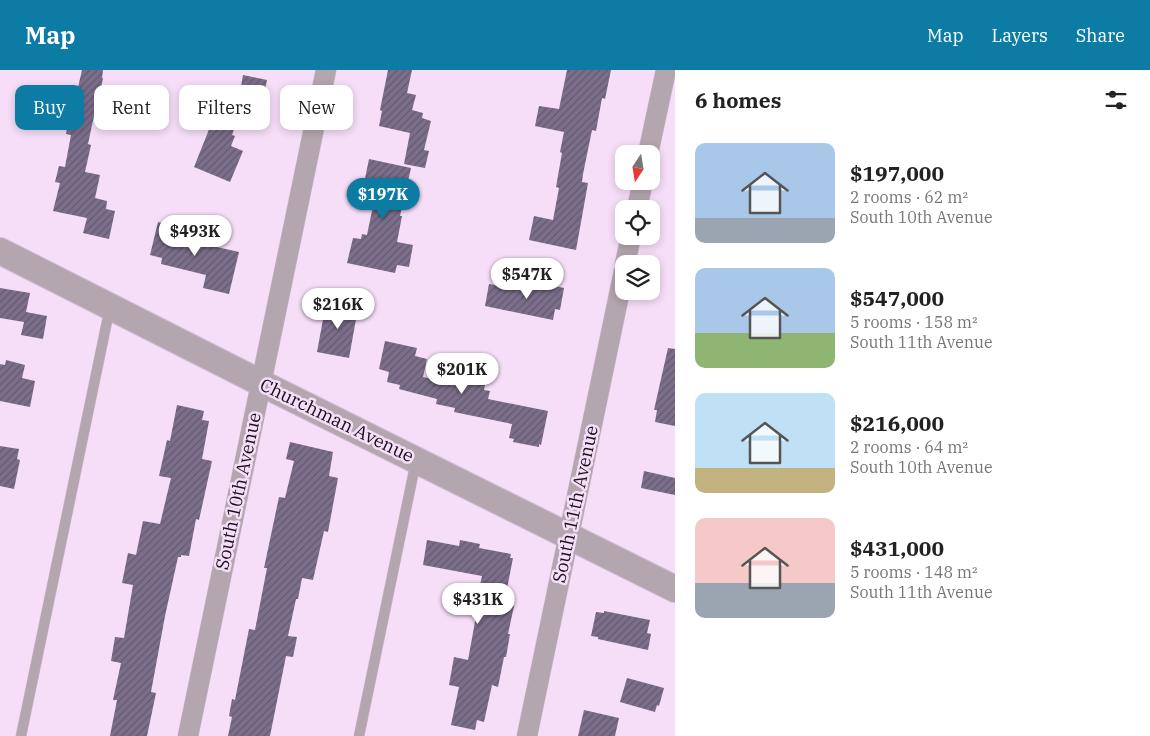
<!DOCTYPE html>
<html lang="en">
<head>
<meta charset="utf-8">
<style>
	:root { --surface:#fff; --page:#f2f2f2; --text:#222; --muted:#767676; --accent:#0c7ca5 }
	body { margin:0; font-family:"IBM Plex Serif",serif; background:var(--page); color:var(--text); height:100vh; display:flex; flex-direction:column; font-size:19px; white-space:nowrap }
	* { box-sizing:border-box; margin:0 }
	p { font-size:16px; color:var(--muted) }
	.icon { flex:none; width:28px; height:28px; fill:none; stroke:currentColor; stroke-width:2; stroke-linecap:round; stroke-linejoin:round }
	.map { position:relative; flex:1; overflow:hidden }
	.details { display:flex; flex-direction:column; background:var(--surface); width:475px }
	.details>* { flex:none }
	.hud { position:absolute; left:15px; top:15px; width:475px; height:45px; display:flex; gap:10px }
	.needle { width:32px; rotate:192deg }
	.tools { position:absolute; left:615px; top:75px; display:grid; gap:10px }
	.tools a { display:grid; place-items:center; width:45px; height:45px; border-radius:10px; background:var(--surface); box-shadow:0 2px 8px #0003; font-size:25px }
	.price { position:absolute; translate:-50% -42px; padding:0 11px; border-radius:18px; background:#fff; color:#222; font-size:16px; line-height:32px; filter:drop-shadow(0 1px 2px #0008) }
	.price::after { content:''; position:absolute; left:50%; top:30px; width:15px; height:11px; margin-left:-8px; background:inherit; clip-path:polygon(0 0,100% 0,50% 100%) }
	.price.current { background:var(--accent); color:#fff }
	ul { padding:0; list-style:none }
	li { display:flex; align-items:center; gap:15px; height:125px; padding:0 20px }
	li span { display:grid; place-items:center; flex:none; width:140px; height:100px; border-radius:10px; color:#555 }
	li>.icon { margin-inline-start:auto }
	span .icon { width:60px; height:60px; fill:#fffc; stroke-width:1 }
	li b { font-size:21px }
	h2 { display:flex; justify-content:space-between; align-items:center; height:60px; padding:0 20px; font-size:21px }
	.pill { padding:0 18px; border-radius:10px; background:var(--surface); box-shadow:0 2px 8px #0003; font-size:18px; line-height:45px }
	.pill.current { background:var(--accent); color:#fff }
	header { display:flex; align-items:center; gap:30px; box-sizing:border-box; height:70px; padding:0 25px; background:var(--accent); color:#fff }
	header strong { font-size:24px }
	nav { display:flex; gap:28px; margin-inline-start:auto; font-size:18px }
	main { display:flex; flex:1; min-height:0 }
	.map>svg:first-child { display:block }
	.building { fill:url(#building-hatch) }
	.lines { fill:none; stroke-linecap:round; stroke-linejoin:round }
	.service-casing { stroke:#d2bcd4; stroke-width:11 }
	.minor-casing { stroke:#d2bcd4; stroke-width:21 }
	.tertiary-casing { stroke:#d2bcd4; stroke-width:28 }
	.service { stroke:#b4a6ae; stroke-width:10 }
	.minor { stroke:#b4a6ae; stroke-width:20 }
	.tertiary { stroke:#b4a6ae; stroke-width:26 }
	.labels { text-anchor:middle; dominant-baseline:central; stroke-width:5; stroke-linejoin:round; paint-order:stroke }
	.street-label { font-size:18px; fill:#181019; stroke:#f6ddf8 }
</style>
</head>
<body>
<header>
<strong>Map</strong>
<nav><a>Map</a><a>Layers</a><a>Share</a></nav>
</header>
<main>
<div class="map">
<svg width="675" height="666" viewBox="0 0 675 666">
	<defs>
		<pattern id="building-hatch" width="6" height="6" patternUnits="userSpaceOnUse" patternTransform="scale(1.25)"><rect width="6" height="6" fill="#7b6e8a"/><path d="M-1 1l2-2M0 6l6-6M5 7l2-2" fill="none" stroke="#645970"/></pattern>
	</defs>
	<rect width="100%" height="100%" fill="#f6ddf8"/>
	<!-- building -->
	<g class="building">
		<path d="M82 0H103L102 8H103L99 28 98 27 88 74 91 75 85 102 100 105 95 128 107 131 106 139 115 141 109 169 83 163 87 148 53 141 60 113 55 112 59 96 65 97 71 65 66 64 67 58H66L71 34 74 35Z"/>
		<path d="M388 0H412L407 23 416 25 412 40 423 43 422 48 431 51 424 80 429 81 425 98 404 94 410 63 379 56 382 41 380 40Z"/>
		<path d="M567 0H611L605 29 602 28 596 61 592 60 583 104 582 112 588 113 576 180 529 170 534 146 553 150 559 118 556 117 562 83 560 82 564 62 535 56 539 36 559 39Z"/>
		<path d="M243 5 267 10 261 39 238 34Z"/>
		<path d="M218 50 235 57 232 65 235 66 231 76 243 81 230 112 194 97 210 57 215 59Z"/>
		<path d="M369 89 411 98 400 146H402L397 172 413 175 409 197 397 195 395 203 347 193 353 168 361 169 362 164 367 165 375 126 362 123Z"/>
		<path d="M158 152 192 161 190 169 209 174 208 175 239 182 229 224 203 218 206 205 161 194 162 188 150 185Z"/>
		<path d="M532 211 564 218 560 240 555 239 553 250 485 236 489 214 530 222Z"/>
		<path d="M0 218 30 223 26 242 47 246 43 269 21 265 24 252 0 248Z"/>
		<path d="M326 233 358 238 349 288 317 282Z"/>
		<path d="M385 271 417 278 415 286 427 289 423 307 466 316 468 305 486 309 484 320 490 321 488 329 548 341 541 375 539 374V377L513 372 514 369 509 368 512 354 454 342 455 338 436 334 437 329 399 319 400 315 387 312 389 302 379 299Z"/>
		<path d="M668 278 675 279V356L655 352 657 340H654Z"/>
		<path d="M6 290 25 295 22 308 35 311 30 337 0 331V294L5 295Z"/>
		<path d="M177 335 204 341 202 350 209 351 202 389 212 391 199 450 196 449 189 486 181 485V487H178L165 546 151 622 156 623 147 666H110L117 630H113L121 593 111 591 115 567 124 568 133 515 122 513 128 483 136 485 143 451 160 454 171 408 159 406 167 370 170 371Z"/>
		<path d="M290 372 333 382 329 406 338 408 328 462 324 461 313 510 302 508 298 529H296L288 566 297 567 293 587 286 586 270 666H228L232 647 229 646 232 629 235 630 249 559 255 560 267 498H264L279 427 285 428 294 391 286 389Z"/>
		<path d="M0 376 19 379 17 389 20 390 14 419 0 416Z"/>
		<path d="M644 401 675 408V425L641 418Z"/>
		<path d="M427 470 459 476 460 470 480 474 479 478 511 484 510 488H513L504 534 514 536 508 564H510L506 587H504L498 617 492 615 484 652 477 650 475 660 451 655 459 617 449 615 454 587 468 590 477 541H474L482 506 423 495Z"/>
		<path d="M604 541 650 550 647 563 651 564 648 580 598 569V567L591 566 596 542 604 543Z"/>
		<path d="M627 608 664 618 659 636 657 635 655 642 620 632Z"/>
		<path d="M584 640 619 648 615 666H578Z"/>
	</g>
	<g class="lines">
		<!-- service casing -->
		<g class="service-casing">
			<g id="service">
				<path d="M21 666 110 237"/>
				<path d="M359 666 416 391"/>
			</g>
		</g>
		<!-- minor casing -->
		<g class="minor-casing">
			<g id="minor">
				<path d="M648 84 666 0"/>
				<path d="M637 139 643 111"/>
				<path d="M625 194 631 166"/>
				<path d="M188 666 326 0"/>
				<path d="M527 666 624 201"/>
			</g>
		</g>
		<!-- tertiary casing -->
		<g class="tertiary-casing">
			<path id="tertiary" d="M0 181 261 313 675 519"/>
		</g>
		<!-- service -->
		<use href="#service" class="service"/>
		<!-- minor -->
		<use href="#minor" class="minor"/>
		<!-- tertiary -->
		<use href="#tertiary" class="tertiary"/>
	</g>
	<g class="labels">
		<!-- street labels -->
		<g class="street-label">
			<text transform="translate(337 350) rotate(26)">Churchman Avenue</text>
			<text transform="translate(238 421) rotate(-78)">South 10th Avenue</text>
			<text transform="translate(575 434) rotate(-78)">South 11th Avenue</text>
		</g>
	</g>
</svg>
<div class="tools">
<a><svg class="needle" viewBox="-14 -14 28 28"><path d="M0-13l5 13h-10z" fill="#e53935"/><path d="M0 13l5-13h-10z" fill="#767676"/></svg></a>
<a><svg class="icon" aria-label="locate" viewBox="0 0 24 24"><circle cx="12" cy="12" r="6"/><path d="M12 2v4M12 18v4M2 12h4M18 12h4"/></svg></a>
<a><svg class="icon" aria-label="layers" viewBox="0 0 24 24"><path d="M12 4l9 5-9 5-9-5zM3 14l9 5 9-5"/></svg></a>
</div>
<b class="price current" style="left:383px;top:150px">$197K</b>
<b class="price" style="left:195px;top:187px">$493K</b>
<b class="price" style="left:527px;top:230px">$547K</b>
<b class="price" style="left:338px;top:260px">$216K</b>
<b class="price" style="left:462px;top:325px">$201K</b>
<b class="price" style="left:478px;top:555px">$431K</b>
<div class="hud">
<a class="pill current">Buy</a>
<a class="pill">Rent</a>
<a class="pill">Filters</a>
<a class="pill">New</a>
</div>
</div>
<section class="details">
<h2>6 homes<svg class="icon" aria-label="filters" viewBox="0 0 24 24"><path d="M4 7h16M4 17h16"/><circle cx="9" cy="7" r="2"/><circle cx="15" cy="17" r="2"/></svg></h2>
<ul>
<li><span style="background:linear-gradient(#a9c7e8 75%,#9aa5b1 0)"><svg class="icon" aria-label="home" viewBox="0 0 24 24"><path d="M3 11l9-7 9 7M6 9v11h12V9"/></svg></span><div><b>$197,000</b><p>2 rooms · 62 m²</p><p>South 10th Avenue</p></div></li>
<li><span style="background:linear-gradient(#a9c7e8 65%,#8fb573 0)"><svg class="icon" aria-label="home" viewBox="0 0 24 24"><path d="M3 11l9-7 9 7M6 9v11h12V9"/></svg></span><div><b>$547,000</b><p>5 rooms · 158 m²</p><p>South 11th Avenue</p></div></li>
<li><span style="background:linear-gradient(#bfe0f5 75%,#c2b280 0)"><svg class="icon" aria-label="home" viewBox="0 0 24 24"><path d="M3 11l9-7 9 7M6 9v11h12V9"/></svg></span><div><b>$216,000</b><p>2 rooms · 64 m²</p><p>South 10th Avenue</p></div></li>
<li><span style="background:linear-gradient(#f6c9c9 65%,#9aa5b1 0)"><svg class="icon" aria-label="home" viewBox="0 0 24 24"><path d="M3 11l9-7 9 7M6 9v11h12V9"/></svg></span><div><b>$431,000</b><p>5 rooms · 148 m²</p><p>South 11th Avenue</p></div></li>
</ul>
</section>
</main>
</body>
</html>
